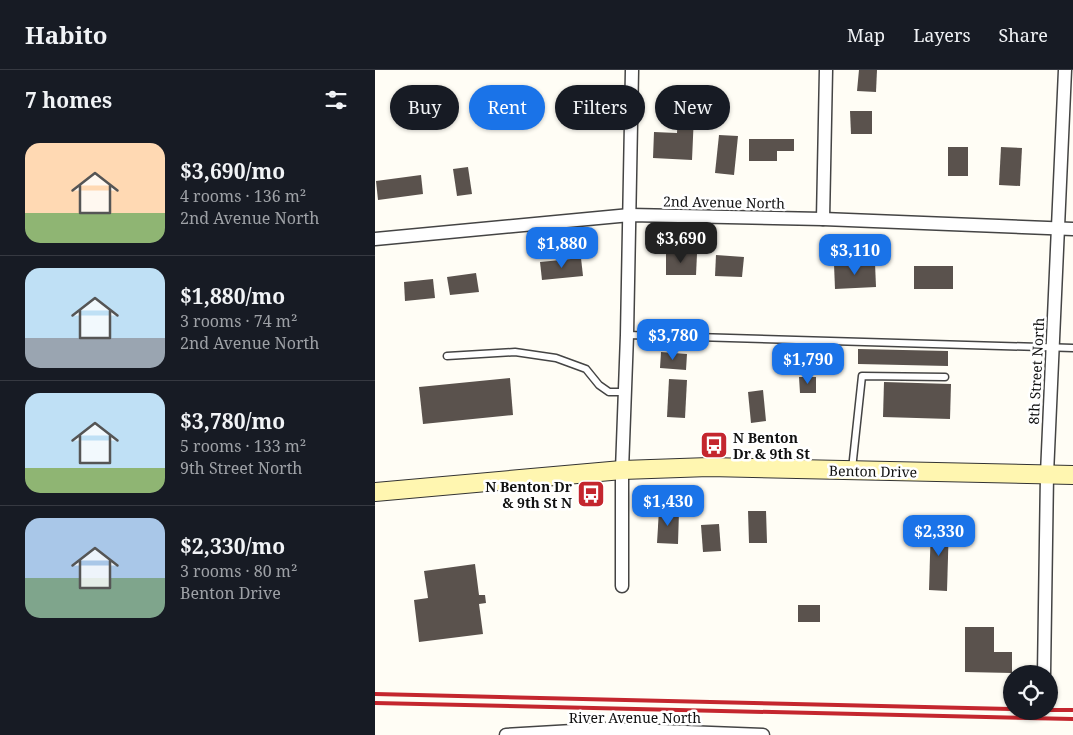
<!DOCTYPE html>
<html lang="en">
<head>
<meta charset="utf-8">
<style>
	:root { --surface:#171b24; --page:#20242c; --text:#f1f3f6; --muted:#9ea1a6; --line:#363941; --accent:#1a73e8 }
	body { margin:0; font-family:"Noto Serif",serif; background:var(--page); color:var(--text); height:100vh; display:flex; flex-direction:column; font-size:19px; white-space:nowrap }
	* { box-sizing:border-box; margin:0 }
	p { font-size:16px; color:var(--muted) }
	.icon { flex:none; width:28px; height:28px; fill:none; stroke:currentColor; stroke-width:2; stroke-linecap:round; stroke-linejoin:round }
	.map { position:relative; flex:1; overflow:hidden }
	.side { display:flex; flex-direction:column; background:var(--surface); width:375px }
	.side>* { flex:none }
	.guide { position:absolute; left:15px; top:15px; width:475px; height:45px; display:flex; gap:10px }
	.fabs { position:absolute; left:628px; top:595px; display:grid; gap:10px }
	.fabs a { display:grid; place-items:center; width:55px; height:55px; border-radius:50%; background:var(--surface); box-shadow:0 1px 4px #0004; font-size:25px }
	.price { position:absolute; translate:-50% -42px; padding:0 11px; border-radius:10px; background:var(--accent); color:#fff; font-size:16px; line-height:32px; filter:drop-shadow(0 1px 2px #0008) }
	.price::after { content:''; position:absolute; left:50%; top:30px; width:15px; height:11px; margin-left:-8px; background:inherit; clip-path:polygon(0 0,100% 0,50% 100%) }
	.price.active { background:#222; color:#fff }
	ul { padding:0; list-style:none }
	li { display:flex; align-items:center; gap:15px; height:125px; padding:0 25px }
	li+li { border-top:1px solid var(--line) }
	li span { display:grid; place-items:center; flex:none; width:140px; height:100px; border-radius:15px; color:#555 }
	li>.icon { margin-inline-start:auto }
	span .icon { width:60px; height:60px; fill:#fffc; stroke-width:1 }
	li b { font-size:21px }
	h2 { display:flex; justify-content:space-between; align-items:center; height:60px; padding:0 25px; font-size:21px }
	.tag { padding:0 18px; border-radius:22px; background:var(--surface); box-shadow:0 1px 4px #0004; font-size:18px; line-height:45px }
	.tag.active { background:var(--accent); color:#fff }
	header { display:flex; align-items:center; gap:30px; box-sizing:border-box; height:70px; padding:0 25px; background:var(--surface); border-bottom:1px solid var(--line) }
	header strong { font-size:24px }
	nav { display:flex; gap:28px; margin-inline-start:auto; font-size:18px }
	main { display:flex; flex:1; min-height:0 }
	.map>svg:first-child { display:block }
	.building { fill:#5a524d }
	.lines { fill:none; stroke-linecap:round; stroke-linejoin:round }
	.lane-casing { stroke:#444; stroke-width:9 }
	.street-casing { stroke:#444; stroke-width:15 }
	.secondary-casing { stroke:#333; stroke-width:20 }
	.lane { stroke:#fff; stroke-width:6 }
	.street { stroke:#fff; stroke-width:12 }
	.secondary { stroke:#fff6b0; stroke-width:18 }
	.rail { stroke:#c4262e; stroke-width:4 }
	.labels { text-anchor:middle; dominant-baseline:central; stroke-width:5; stroke-linejoin:round; paint-order:stroke }
	.street-label { font-size:14px; fill:#111; stroke:#fff }
	.poi-label { font-size:14px; font-weight:bold; fill:#111; stroke:#fff; text-anchor:start }
</style>
</head>
<body>
<header>
<strong>Habito</strong>
<nav><a>Map</a><a>Layers</a><a>Share</a></nav>
</header>
<main>
<section class="side">
<h2>7 homes<svg class="icon" aria-label="filters" viewBox="0 0 24 24"><path d="M4 7h16M4 17h16"/><circle cx="9" cy="7" r="2"/><circle cx="15" cy="17" r="2"/></svg></h2>
<ul>
<li><span style="background:linear-gradient(#ffd9b3 70%,#8fb573 0)"><svg class="icon" aria-label="home" viewBox="0 0 24 24"><path d="M3 11l9-7 9 7M6 9v11h12V9"/></svg></span><div><b>$3,690/mo</b><p>4 rooms · 136 m²</p><p>2nd Avenue North</p></div></li>
<li><span style="background:linear-gradient(#bfe0f5 70%,#9aa5b1 0)"><svg class="icon" aria-label="home" viewBox="0 0 24 24"><path d="M3 11l9-7 9 7M6 9v11h12V9"/></svg></span><div><b>$1,880/mo</b><p>3 rooms · 74 m²</p><p>2nd Avenue North</p></div></li>
<li><span style="background:linear-gradient(#bfe0f5 75%,#8fb573 0)"><svg class="icon" aria-label="home" viewBox="0 0 24 24"><path d="M3 11l9-7 9 7M6 9v11h12V9"/></svg></span><div><b>$3,780/mo</b><p>5 rooms · 133 m²</p><p>9th Street North</p></div></li>
<li><span style="background:linear-gradient(#a9c7e8 60%,#7fa58c 0)"><svg class="icon" aria-label="home" viewBox="0 0 24 24"><path d="M3 11l9-7 9 7M6 9v11h12V9"/></svg></span><div><b>$2,330/mo</b><p>3 rooms · 80 m²</p><p>Benton Drive</p></div></li>
</ul>
</section>
<div class="map">
<svg width="698" height="665" viewBox="0 0 698 665">
	<rect width="100%" height="100%" fill="#fffdf5"/>
	<!-- building -->
	<g class="building">
		<path d="M484 0H502L501 22 482 21Z"/>
		<path d="M475 41H497V64H476Z"/>
		<path d="M303 44 319 45 317 90 278 88 279 62 302 63Z"/>
		<path d="M344 65 363 66 359 105 340 103Z"/>
		<path d="M374 69H419V81H402V91H374Z"/>
		<rect x="573" y="77" width="20" height="29"/>
		<path d="M626 77 647 78 645 116 624 115Z"/>
		<path d="M93 97 97 124 82 126 78 99Z"/>
		<path d="M46 105 48 124 3 130 1 111Z"/>
		<path d="M291 184H322L321 205H291Z"/>
		<path d="M341 185 369 187 367 207 340 206Z"/>
		<path d="M206 188 208 206 167 210 165 192Z"/>
		<path d="M500 193 501 217 460 219 459 194Z"/>
		<rect x="539" y="196" width="39" height="23"/>
		<path d="M101 203 104 222 75 225 72 207Z"/>
		<path d="M58 209 60 228 30 231 29 212Z"/>
		<path d="M406 277H426L427 294H406Z"/>
		<path d="M483 279 573 281V296L483 294Z"/>
		<path d="M286 282 312 284 311 300 285 298Z"/>
		<path d="M424 307H441V323H425Z"/>
		<path d="M135 308 138 345 48 354 44 317Z"/>
		<path d="M294 309 312 310 310 348 292 347Z"/>
		<path d="M509 312 576 314 575 349 508 347Z"/>
		<path d="M388 320 391 351 376 353 373 322Z"/>
		<path d="M284 440 304 441 303 474 282 473Z"/>
		<path d="M373 441H391L392 473H374Z"/>
		<path d="M556 453H574L572 521 554 520Z"/>
		<path d="M344 454 346 481 328 482 326 455Z"/>
		<path d="M100 494 104 525H110L111 533 104 534 108 564 44 572 39 530 53 528 49 501Z"/>
		<rect x="423" y="535" width="22" height="17"/>
		<path d="M590 557H619V582H637V603L590 602Z"/>
	</g>
	<g class="lines">
		<!-- lane casing -->
		<g class="lane-casing">
			<g id="lane">
				<path d="M252 265 698 278"/>
				<path d="M72 286 140 282 181 288 211 299 224 315 234 322H250"/>
				<path d="M477 399 487 306 570 307"/>
			</g>
		</g>
		<!-- street casing -->
		<g class="street-casing">
			<g id="street">
				<path d="M448 149 451 0"/>
				<path d="M0 169 255 145 448 149 698 159"/>
				<path d="M247 516V400L252 265 257 0"/>
				<path d="M669 604 672 404 690 0"/>
				<path d="M131 665 232 659 388 665"/>
			</g>
		</g>
		<!-- secondary casing -->
		<g class="secondary-casing">
			<path id="secondary" d="M0 422 247 400 334 397 698 405"/>
		</g>
		<!-- lane -->
		<use href="#lane" class="lane"/>
		<!-- street -->
		<use href="#street" class="street"/>
		<!-- secondary -->
		<use href="#secondary" class="secondary"/>
		<!-- rail -->
		<g class="rail">
			<path d="M0 624 636 639"/>
			<path d="M0 633 698 649"/>
			<path d="M674 640H698"/>
		</g>
	</g>
	<!-- icons -->
	<defs>
		<g id="bus-square" transform="scale(1.4375)"><rect x="-9" y="-9" width="18" height="18" rx="4" fill="#c4262e" stroke="#fff"/><path d="M-5-6H5V4H4V6H2V4H-2V6H-4V4H-5ZM-3.5-4V0h7V-4ZM-3.5 1.2v1.5H-2V1.2ZM2 1.2v1.5H3.5V1.2Z" fill="#fff"/></g>
	</defs>
	<g fill-rule="evenodd">
		<use href="#bus-square" x="339" y="375"/>
		<use href="#bus-square" x="216" y="424"/>
	</g>
	<g class="labels">
		<!-- street labels -->
		<g class="street-label">
			<text transform="translate(349 132) rotate(1)">2nd Avenue North</text>
			<text transform="translate(661 301) rotate(-87)">8th Street North</text>
			<text transform="translate(498 401) rotate(1)">Benton Drive</text>
			<text x="260" y="647">River Avenue North</text>
		</g>
		<!-- poi labels -->
		<g class="poi-label">
			<text x="358" y="367">N Benton<tspan x="358" dy="16">Dr &amp; 9th St</tspan></text>
			<text x="197" y="416" text-anchor="end">N Benton Dr<tspan x="197" dy="16">&amp; 9th St N</tspan></text>
		</g>
	</g>
</svg>
<div class="fabs">
<a><svg class="icon" aria-label="locate" viewBox="0 0 24 24"><circle cx="12" cy="12" r="6"/><path d="M12 2v4M12 18v4M2 12h4M18 12h4"/></svg></a>
</div>
<b class="price active" style="left:306px;top:194px">$3,690</b>
<b class="price" style="left:187px;top:199px">$1,880</b>
<b class="price" style="left:480px;top:206px">$3,110</b>
<b class="price" style="left:298px;top:291px">$3,780</b>
<b class="price" style="left:433px;top:315px">$1,790</b>
<b class="price" style="left:293px;top:457px">$1,430</b>
<b class="price" style="left:564px;top:487px">$2,330</b>
<div class="guide">
<a class="tag">Buy</a>
<a class="tag active">Rent</a>
<a class="tag">Filters</a>
<a class="tag">New</a>
</div>
</div>
</main>
</body>
</html>
